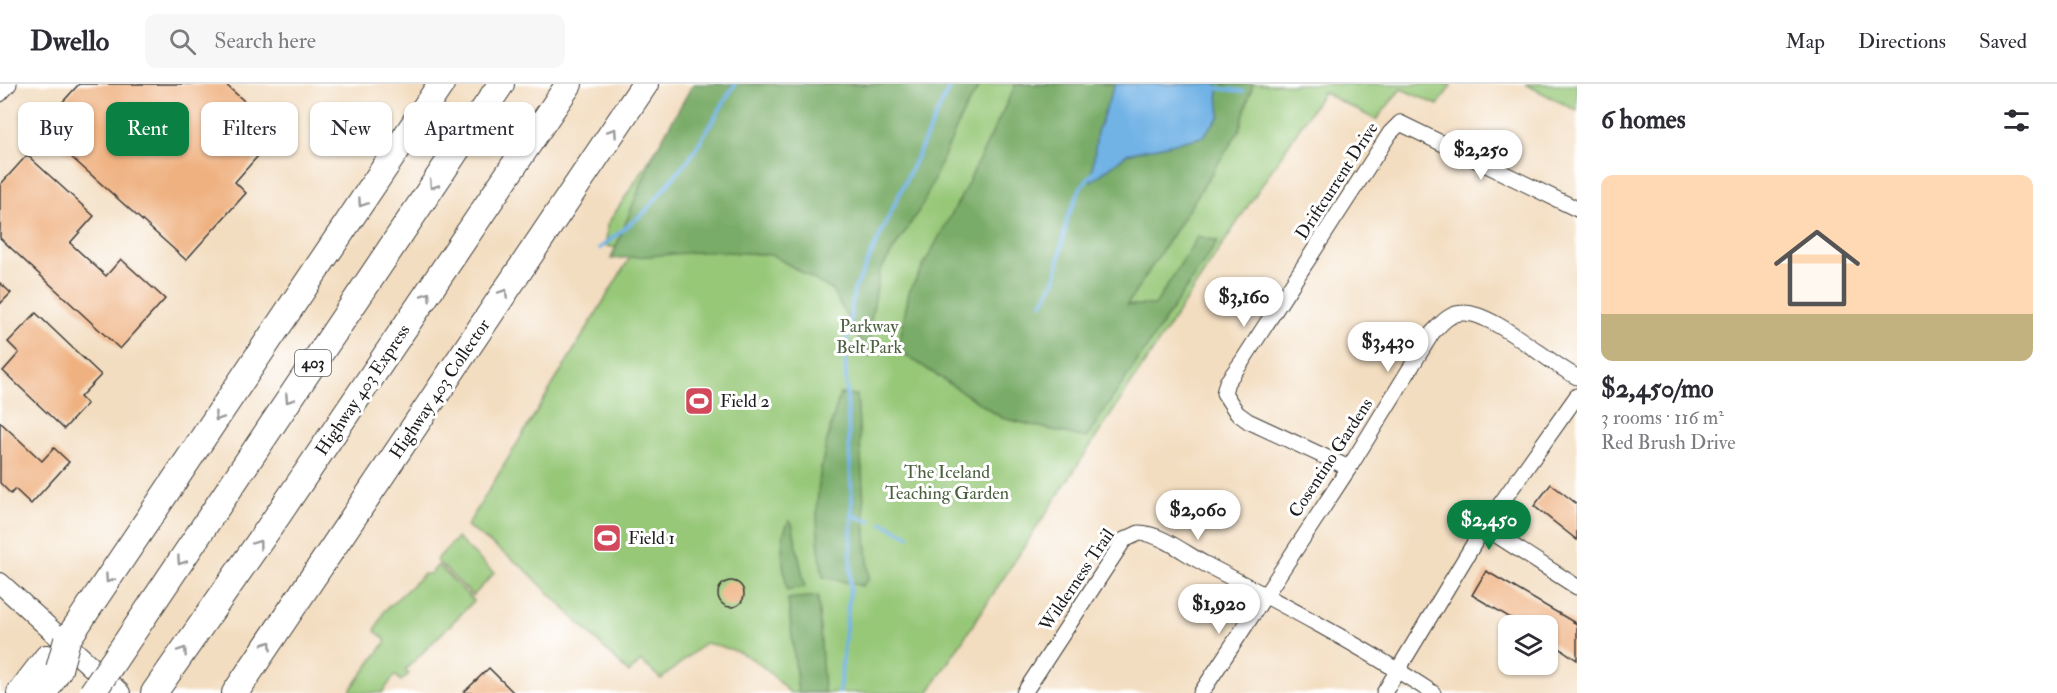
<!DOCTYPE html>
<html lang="en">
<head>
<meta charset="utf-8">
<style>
	:root { --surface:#fff; --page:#f7f7f7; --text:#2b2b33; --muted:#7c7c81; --line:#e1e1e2; --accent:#0b8043 }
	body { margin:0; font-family:"IM FELL Double Pica",serif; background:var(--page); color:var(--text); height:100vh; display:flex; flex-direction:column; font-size:22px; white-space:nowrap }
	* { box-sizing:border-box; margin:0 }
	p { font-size:20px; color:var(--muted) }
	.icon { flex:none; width:33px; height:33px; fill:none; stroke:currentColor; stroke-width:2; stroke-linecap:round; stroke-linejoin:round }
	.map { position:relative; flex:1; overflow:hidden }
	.sheet { display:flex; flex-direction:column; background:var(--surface); width:480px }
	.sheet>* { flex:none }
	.guide { position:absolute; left:18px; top:18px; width:570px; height:54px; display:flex; gap:12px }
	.controls { position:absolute; left:1498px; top:531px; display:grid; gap:12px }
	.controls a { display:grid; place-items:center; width:60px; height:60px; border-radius:12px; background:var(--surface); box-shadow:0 2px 4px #0004; font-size:30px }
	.price { position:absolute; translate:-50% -51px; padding:0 14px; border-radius:21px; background:#fff; color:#222; font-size:20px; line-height:39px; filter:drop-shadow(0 2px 3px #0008) }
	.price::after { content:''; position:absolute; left:50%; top:36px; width:18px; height:14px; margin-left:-9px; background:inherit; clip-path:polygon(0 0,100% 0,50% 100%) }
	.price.current { background:var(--accent); color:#fff }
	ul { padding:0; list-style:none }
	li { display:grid; align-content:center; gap:12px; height:318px; padding:0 24px }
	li+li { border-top:2px solid var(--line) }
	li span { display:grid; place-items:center; height:186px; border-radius:12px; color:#555 }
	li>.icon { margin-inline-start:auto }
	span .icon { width:108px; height:108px; fill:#fffc; stroke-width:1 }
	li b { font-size:26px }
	h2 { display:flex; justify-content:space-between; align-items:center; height:72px; padding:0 24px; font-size:26px }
	.tag { padding:0 21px; border-radius:12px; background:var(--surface); box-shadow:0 2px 4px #0004; font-size:21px; line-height:54px }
	.tag.current { background:var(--accent); color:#fff }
	header { display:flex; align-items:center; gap:36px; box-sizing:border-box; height:84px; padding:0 30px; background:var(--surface); border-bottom:2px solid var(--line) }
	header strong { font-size:28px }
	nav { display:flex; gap:33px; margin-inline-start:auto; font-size:21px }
	.search { width:420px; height:54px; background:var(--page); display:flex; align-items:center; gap:15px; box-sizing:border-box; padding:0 21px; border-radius:12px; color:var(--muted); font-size:22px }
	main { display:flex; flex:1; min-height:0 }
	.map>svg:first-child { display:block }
	.green { fill:#97c878; stroke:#5a724a; stroke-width:1.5 }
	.forest { fill:#79ac68; stroke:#4a6442; stroke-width:1.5 }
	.water { fill:#72b3e6; stroke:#476881; stroke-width:1.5 }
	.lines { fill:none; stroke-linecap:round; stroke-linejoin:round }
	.stream { stroke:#72b3e6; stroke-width:4 }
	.building { fill:#efb180 }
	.street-casing { stroke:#3c3935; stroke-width:17 }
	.secondary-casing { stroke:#3c3935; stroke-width:22 }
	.highway-casing { stroke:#3c3935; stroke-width:28 }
	.street { stroke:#fff; stroke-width:15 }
	.secondary { stroke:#fff; stroke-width:20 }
	.highway { stroke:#fff; stroke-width:26 }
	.highway-bridge-casing { stroke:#3c3935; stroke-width:28; stroke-linecap:butt }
	.highway-bridge { stroke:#fff; stroke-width:26 }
	.oneway { stroke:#999 }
	.labels { text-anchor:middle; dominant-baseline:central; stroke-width:6; stroke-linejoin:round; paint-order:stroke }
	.shield { fill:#fff; stroke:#606060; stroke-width:1.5 }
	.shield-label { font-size:16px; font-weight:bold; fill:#1c1c1c }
	.street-label { font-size:18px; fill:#1c1c1c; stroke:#fff }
	.park-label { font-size:18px; fill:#4d6141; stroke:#fff }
	.poi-label { font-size:18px; fill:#1c1c1c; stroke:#fff; text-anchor:start }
</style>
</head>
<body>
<header>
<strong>Dwello</strong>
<div class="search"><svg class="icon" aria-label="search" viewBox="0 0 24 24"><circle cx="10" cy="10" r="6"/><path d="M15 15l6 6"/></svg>Search here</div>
<nav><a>Map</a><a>Directions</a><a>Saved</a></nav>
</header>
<main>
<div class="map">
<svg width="1577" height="609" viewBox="0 0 1577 609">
	<rect width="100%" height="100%" fill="#fff"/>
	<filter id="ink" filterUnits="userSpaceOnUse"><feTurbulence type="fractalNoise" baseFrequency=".0167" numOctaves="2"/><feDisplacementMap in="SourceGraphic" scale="12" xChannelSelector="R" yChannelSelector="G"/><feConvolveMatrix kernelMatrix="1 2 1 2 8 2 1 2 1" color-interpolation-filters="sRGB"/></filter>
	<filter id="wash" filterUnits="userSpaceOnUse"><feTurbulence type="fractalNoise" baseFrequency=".008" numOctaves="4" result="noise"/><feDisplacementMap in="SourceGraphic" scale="24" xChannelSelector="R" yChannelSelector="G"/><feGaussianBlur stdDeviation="1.35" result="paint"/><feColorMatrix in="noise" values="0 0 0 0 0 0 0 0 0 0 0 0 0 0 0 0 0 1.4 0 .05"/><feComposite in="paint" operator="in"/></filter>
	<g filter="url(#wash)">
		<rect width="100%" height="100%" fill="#f3ddc0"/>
		<!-- green -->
		<g class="green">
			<path d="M746 0H1452L1438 21 1401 5 1376 36 1323 8 928 609H790C760 578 749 567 705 559L661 595 641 577 629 589 524 484 467 442 634 167 606 162 607 141 674 38Z"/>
			<path d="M1525 0H1577V27Z"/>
			<path d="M457 454 494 489 473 512 436 476Z"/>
			<path d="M438 481 474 517 405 586 409 590 401 597 395 591 382 609H351V605L385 559V555L375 547 384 527 424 490H430Z"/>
		</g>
		<!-- forest -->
		<g class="forest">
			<path d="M693 0H981L964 27 923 120 880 187 871 236 869 272 832 206 772 171 712 167 611 175 653 71Z"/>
			<path d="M1016 0H1253L1239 47 1127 221H1155L1198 152 1218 157 1086 354 1002 334 898 266 909 208 963 109Z"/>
			<path d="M840 310 857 311 869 495 862 502 823 493C810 417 819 382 840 310Z"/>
			<path d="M789 437 792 439 805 503 787 506C784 485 777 456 789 437Z"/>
			<path d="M818 512 824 609H798L788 515Z"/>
		</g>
		<!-- water -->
		<path class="water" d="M1115 0H1217L1220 32 1202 53 1127 70 1091 98 1097 48Z"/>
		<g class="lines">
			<!-- stream -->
			<g class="stream">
				<path d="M1213 4 1243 7"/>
				<path d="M600 164 645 128 692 71 735 0"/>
				<path d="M1042 219 1055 197 1067 135 1081 103 1094 88"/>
				<path d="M852 431 871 437"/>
				<path d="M883 439 909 452"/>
				<path d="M839 609 850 505 852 418 845 272 854 207 951 0"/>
			</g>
		</g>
		<g id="blocks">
			<!-- building -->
			<g class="building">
				<path d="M79 0H225L279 48 235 98 246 109 186 176 39 44Z"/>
				<path d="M27 71 94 132 70 159 106 192 121 175 165 215 120 265 0 154V101Z"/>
				<path d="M0 199 11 209 0 220Z"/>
				<path d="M36 229 101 291 80 313 87 320 64 345 3 287 19 269 8 258Z"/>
				<path d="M0 338 42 377 54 364 69 378 31 420 15 405 11 410 0 399Z"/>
				<path d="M1551 400 1577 420V456L1534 422Z"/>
				<path d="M1486 487 1577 540V576L1548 556V542H1524L1472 511Z"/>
				<circle cx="731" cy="510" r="13"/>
				<path d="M489 584 514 609H463Z"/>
			</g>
		</g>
	</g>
	<g filter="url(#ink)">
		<use href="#blocks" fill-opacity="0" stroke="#3c3935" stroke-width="1.5"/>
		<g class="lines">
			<!-- street casing -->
			<g class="street-casing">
				<g id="street">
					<path d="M0 10 9 0"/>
					<path d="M1349 384 1248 337 1237 329 1224 309 1227 298 1241 279 1390 49 1400 39 1577 125"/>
					<path d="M1484 443 1577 503"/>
					<path d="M1024 609 1124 456 1139 449C1160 449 1186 470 1205 480 1282 520 1360 561 1433 609"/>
					<path d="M1201 609 1349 384 1432 249C1441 240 1449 229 1463 229 1493 228 1547 278 1577 293"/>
					<path d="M1384 609 1484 443 1577 312"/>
				</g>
			</g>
			<!-- secondary casing -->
			<g class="secondary-casing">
				<path id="secondary" d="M0 499 120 609"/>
			</g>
			<!-- highway casing -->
			<g class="highway-casing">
				<g id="highway">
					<path d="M67 556 441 0"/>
					<path d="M111 581 501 0"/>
					<path d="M20 609 47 574"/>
					<path d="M44 609 59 585"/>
					<path d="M154 609 278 431 569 0"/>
					<path d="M235 609 645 0"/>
				</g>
			</g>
			<!-- street -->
			<use href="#street" class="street"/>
			<!-- secondary -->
			<use href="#secondary" class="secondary"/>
			<!-- highway -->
			<use href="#highway" class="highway"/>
			<!-- highway-bridge casing -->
			<g class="highway-bridge-casing">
				<g id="highway-bridge">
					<path d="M59 585 67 556"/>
					<path d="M92 609 111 581"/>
				</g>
			</g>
			<!-- highway-bridge -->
			<use href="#highway-bridge" class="highway-bridge"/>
		</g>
		<!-- one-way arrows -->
		<defs><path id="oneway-chevron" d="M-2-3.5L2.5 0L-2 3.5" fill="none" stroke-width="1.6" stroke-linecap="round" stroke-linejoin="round" transform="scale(1.5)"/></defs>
		<g class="oneway">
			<use href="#oneway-chevron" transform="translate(613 48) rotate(-56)"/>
			<use href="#oneway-chevron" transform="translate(433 101) rotate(124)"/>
			<use href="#oneway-chevron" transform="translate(362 119) rotate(124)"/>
			<use href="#oneway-chevron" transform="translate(504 209) rotate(-56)"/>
			<use href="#oneway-chevron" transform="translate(427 212) rotate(-56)"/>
			<use href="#oneway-chevron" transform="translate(289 315) rotate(124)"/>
			<use href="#oneway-chevron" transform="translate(218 333) rotate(124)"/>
			<use href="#oneway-chevron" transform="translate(258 460) rotate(-54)"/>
			<use href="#oneway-chevron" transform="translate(181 477) rotate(124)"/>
			<use href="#oneway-chevron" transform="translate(109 495) rotate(124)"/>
			<use href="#oneway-chevron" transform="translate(268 561) rotate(-56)"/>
			<use href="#oneway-chevron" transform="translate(183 567) rotate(-56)"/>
		</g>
	</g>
	<!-- icons -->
	<defs>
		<g id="stadium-square" transform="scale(1.5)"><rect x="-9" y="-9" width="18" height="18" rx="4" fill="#d1495b" stroke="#fff"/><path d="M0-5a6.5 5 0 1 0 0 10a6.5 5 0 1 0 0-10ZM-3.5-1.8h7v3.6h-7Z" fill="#fff"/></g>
	</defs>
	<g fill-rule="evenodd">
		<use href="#stadium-square" x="699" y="317"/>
		<use href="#stadium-square" x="607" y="454"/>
	</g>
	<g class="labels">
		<!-- shield labels -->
		<rect class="shield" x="295" y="266" width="36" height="26" rx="4.5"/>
		<g class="shield-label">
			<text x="313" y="279">403</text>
		</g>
		<!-- street labels -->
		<g class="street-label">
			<text transform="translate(1337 97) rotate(-57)">Driftcurrent Drive</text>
			<text transform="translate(440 305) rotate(-56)">Highway 403 Collector</text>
			<text transform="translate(363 306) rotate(-56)">Highway 403 Express</text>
			<text transform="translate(1331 374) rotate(-57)">Cosentino Gardens</text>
			<text transform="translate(1077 496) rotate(-56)">Wilderness Trail</text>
		</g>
		<!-- park labels -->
		<g class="park-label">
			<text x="869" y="242">Parkway<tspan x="869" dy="21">Belt Park</tspan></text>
			<text x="947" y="388">The Iceland<tspan x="947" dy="21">Teaching Garden</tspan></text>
		</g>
		<!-- poi labels -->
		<g class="poi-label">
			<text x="720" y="317">Field 2</text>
			<text x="628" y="454">Field 1</text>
		</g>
	</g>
</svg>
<div class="controls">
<a><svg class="icon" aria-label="layers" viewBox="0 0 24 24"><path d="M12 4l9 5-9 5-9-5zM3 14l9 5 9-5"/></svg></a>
</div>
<b class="price" style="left:1481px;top:97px">$2,250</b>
<b class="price" style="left:1244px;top:244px">$3,160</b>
<b class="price" style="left:1388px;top:289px">$3,430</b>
<b class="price" style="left:1198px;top:457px">$2,060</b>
<b class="price current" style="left:1489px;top:467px">$2,450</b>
<b class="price" style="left:1219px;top:551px">$1,920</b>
<div class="guide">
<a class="tag">Buy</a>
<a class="tag current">Rent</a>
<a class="tag">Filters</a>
<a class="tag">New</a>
<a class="tag">Apartment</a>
</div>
</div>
<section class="sheet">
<h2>6 homes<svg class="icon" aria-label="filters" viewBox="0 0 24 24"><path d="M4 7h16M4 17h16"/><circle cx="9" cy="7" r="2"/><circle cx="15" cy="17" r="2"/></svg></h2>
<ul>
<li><span style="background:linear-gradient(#ffd9b3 75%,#c2b280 0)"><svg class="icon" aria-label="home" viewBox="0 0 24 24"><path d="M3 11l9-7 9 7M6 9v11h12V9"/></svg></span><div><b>$2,450/mo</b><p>3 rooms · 116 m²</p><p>Red Brush Drive</p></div></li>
</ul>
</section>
</main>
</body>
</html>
